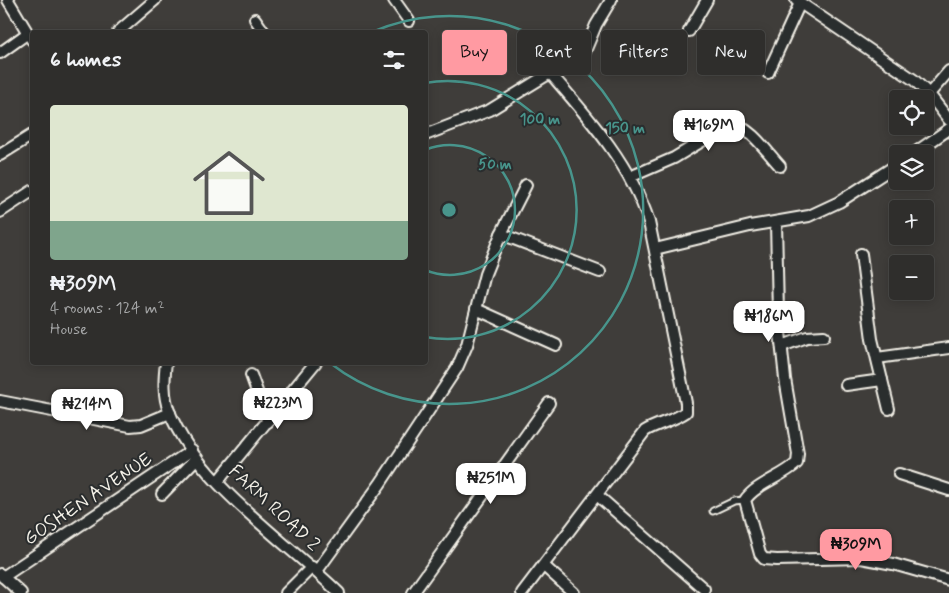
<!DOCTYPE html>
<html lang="en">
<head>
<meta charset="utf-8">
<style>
	:root { --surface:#2f2e2c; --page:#3b3a38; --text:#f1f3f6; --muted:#a7a8a9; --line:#4a4a48; --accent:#ff9aa2 }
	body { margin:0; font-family:Mynerve,sans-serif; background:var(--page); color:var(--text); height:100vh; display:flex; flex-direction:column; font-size:19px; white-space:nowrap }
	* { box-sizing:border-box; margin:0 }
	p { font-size:16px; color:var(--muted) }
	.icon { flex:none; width:28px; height:28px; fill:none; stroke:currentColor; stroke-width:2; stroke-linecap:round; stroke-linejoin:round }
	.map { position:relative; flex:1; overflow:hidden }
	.drawer { position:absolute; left:30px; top:30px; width:398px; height:335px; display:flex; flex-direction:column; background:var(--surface); border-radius:5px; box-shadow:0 2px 12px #0003,0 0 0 1px var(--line) }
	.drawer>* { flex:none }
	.banner { position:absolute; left:442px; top:30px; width:431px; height:45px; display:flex; gap:10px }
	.fabs { position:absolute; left:889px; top:90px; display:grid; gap:10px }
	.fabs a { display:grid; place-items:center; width:45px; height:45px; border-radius:5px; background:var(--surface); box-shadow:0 2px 12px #0003,0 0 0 1px var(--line); font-size:25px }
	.price { position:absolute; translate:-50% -42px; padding:0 11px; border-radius:10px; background:#fff; color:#222; font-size:16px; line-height:32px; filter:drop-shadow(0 1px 2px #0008) }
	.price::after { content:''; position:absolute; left:50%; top:30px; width:15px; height:11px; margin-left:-8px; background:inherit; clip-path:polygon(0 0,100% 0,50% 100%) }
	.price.selected { background:var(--accent); color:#111 }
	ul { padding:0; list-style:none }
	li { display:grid; align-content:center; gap:10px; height:265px; padding:0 20px }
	li span { display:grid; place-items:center; height:155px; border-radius:5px; color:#555 }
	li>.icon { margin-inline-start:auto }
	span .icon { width:90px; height:90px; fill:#fffc; stroke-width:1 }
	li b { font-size:21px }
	h2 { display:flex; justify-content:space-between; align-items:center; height:60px; padding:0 20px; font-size:21px }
	.pill { padding:0 18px; border-radius:5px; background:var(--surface); box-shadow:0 2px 12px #0003,0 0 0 1px var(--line); font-size:18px; line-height:45px }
	.pill.selected { background:var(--accent); color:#111 }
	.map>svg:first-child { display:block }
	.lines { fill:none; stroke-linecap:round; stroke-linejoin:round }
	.service-casing { stroke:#f4f1e8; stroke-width:9 }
	.minor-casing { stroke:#f4f1e8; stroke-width:14 }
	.service { stroke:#2a2d2e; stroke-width:5 }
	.minor { stroke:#2a2d2e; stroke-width:10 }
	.ring { fill:none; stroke:#48958c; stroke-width:2.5 }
	.labels { text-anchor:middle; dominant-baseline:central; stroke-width:4; stroke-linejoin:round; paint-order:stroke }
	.street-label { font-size:19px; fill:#f4f1e8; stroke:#2a2d2e }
	.centre { fill:#48958c; stroke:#2a2d2e; stroke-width:2.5 }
	.ring-label { font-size:15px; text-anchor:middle; font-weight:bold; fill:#48958c; stroke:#2a2d2e; stroke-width:4; stroke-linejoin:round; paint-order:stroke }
</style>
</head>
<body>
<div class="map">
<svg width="949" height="593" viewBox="0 0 949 593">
	<rect width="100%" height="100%" fill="#3f3d3a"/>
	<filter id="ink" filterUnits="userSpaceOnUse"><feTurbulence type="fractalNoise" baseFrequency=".02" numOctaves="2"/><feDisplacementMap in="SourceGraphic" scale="10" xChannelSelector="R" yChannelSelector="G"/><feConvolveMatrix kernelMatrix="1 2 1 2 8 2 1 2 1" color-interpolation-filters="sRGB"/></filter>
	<g filter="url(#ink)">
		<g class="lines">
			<!-- service casing -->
			<g class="service-casing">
				<path id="service" d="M713 511 734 501 745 500"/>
			</g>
			<!-- minor casing -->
			<g class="minor-casing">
				<g id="minor">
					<path d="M8 0 32 40"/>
					<path d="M394 0 409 21"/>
					<path d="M796 0 914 80 929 94 949 120"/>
					<path d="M255 19 264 32"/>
					<path d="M689 31 707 0"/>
					<path d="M118 32 155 0"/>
					<path d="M0 53 28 33"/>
					<path d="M768 73 800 3"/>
					<path d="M929 94 949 71"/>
					<path d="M425 135 490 110 550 73 583 56 596 25 611 0"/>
					<path d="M913 154 949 129"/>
					<path d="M0 155 32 135"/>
					<path d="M630 177 674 158 732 123C751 128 767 152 780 166"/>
					<path d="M0 212 32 191"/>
					<path d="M776 222 778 313 785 379 798 454 797 463C782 477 756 484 745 500L760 554 764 559 777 560 861 558 893 564 949 580"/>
					<path d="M501 234 600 272"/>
					<path d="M655 249 750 226 809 216 839 202 898 164"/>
					<path d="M861 254 872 339 889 409"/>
					<path d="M476 309 556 345"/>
					<path d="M782 346 807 337 824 336"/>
					<path d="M877 358 949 348"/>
					<path d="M166 362C164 379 163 395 169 411 197 483 285 540 339 593"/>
					<path d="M251 375 268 422"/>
					<path d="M846 385 882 380"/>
					<path d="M0 401 130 426 141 425 170 413"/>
					<path d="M899 474 949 490"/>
					<path d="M218 481 316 362"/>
					<path d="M162 494 197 458"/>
					<path d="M597 495 704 589"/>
					<path d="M544 566 574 593"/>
					<path d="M317 571 380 484 457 368 467 345 485 274 501 234 526 185"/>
					<path d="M0 574 21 593"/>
					<path d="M3 577 192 450"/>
					<path d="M286 593 312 567"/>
					<path d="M413 593 549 403"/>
					<path d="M522 593 645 431C658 423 673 421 686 412V403L649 222C631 165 589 118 550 73"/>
				</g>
			</g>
			<!-- service -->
			<use href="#service" class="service"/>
			<!-- minor -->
			<use href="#minor" class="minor"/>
		</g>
	</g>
	<!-- distance rings -->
	<g class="ring">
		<path d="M425 150A65 65 0 1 1 425 270"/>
		<path d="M425 83A129 129 0 1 1 425 337"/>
		<path d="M372 32A194 194 0 1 1 330 363"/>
	</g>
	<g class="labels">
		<!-- street labels -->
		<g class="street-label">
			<text transform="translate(88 499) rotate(-34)">GOSHEN AVENUE</text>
			<text transform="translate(274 508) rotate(43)">FARM ROAD 2</text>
		</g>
	</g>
	<circle cx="449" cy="210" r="8" class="centre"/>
	<g class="ring-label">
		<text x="540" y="124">100 m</text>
		<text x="625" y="133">150 m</text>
		<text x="495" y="169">50 m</text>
	</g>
</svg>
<div class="fabs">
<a><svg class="icon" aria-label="locate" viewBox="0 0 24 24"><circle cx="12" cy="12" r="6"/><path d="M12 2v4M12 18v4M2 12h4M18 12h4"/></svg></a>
<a><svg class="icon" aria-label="layers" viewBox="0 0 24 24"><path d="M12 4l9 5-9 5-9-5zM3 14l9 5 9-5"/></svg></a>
<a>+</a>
<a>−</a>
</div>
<b class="price" style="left:709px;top:152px">₦169M</b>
<b class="price" style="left:769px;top:343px">₦186M</b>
<b class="price" style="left:278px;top:430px">₦223M</b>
<b class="price" style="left:87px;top:431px">₦214M</b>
<b class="price" style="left:491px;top:505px">₦251M</b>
<b class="price selected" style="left:856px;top:571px">₦309M</b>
<div class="banner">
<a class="pill selected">Buy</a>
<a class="pill">Rent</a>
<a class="pill">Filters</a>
<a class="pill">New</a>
</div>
<section class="drawer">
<h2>6 homes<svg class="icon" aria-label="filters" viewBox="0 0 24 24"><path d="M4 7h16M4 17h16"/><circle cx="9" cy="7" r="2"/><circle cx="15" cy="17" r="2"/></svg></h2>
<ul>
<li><span style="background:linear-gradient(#dfe7d0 75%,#7fa58c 0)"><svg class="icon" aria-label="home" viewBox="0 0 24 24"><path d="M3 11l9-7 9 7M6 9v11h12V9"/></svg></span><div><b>₦309M</b><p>4 rooms · 124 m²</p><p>House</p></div></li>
</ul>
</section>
</div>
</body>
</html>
